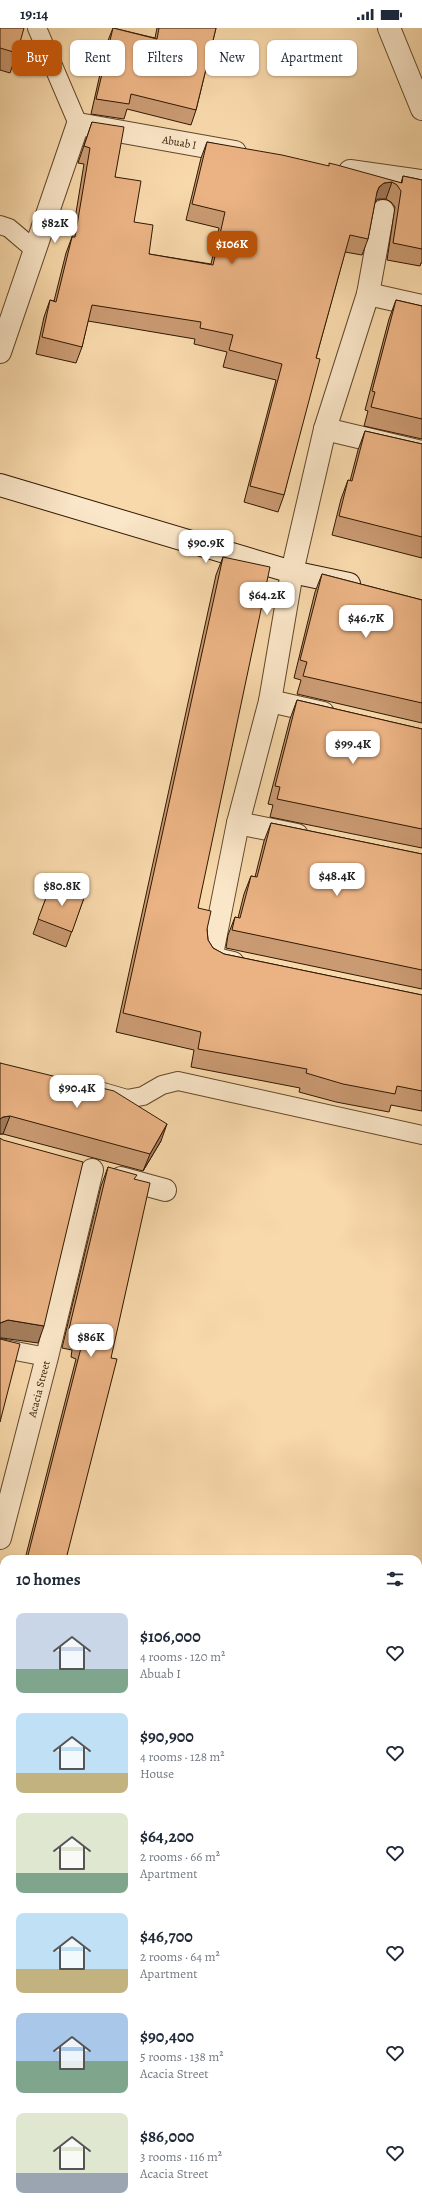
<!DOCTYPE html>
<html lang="en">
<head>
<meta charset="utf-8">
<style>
	:root { --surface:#fff; --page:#f2f2f3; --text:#1f2937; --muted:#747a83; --accent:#b45309 }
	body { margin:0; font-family:Alegreya,serif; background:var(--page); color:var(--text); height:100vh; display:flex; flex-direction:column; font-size:15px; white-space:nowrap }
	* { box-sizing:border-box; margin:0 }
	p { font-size:13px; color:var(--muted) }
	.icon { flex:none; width:22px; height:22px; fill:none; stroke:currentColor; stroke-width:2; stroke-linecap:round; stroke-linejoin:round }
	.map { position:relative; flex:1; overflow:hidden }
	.side { position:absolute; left:0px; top:1527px; width:422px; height:656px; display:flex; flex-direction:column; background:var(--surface); border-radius:12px 12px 0 0; box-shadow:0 1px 3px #0004 }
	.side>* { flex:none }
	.guide { position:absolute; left:12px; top:12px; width:398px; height:36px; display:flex; gap:8px }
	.price { position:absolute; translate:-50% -34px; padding:0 9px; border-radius:8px; background:#fff; color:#222; font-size:13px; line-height:26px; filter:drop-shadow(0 1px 2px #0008) }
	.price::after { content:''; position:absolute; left:50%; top:24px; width:12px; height:9px; margin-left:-6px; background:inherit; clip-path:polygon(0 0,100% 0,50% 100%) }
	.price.active { background:var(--accent); color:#fff }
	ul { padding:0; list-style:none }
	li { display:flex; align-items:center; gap:12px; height:100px; padding:0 16px }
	li span { display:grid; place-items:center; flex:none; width:112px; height:80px; border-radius:8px; color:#555 }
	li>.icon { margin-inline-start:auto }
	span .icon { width:48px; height:48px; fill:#fffc; stroke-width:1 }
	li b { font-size:17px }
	h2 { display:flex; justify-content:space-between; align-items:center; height:48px; padding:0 16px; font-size:17px }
	.tag { padding:0 14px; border-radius:8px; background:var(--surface); box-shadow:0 1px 3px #0004; font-size:14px; line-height:36px }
	.tag.active { background:var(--accent); color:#fff }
	.status { display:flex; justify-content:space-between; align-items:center; height:28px; padding:0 20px; background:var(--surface); direction:ltr }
	.status svg { height:11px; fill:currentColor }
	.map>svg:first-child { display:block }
	.green { fill:#bdbf89; stroke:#766c46 }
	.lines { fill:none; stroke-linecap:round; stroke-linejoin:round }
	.lane-casing { stroke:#62482c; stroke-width:20 }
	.street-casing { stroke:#62482c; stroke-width:24 }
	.secondary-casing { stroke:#301802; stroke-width:24 }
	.lane { stroke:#fae6c8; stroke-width:18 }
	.street { stroke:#fae6c8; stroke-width:22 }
	.secondary { stroke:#fae6c8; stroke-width:22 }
	.wall { fill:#ca9a72; stroke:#301802 }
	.shaded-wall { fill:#a47d5c; stroke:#301802 }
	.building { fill:#ebb384; stroke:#301802 }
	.labels { text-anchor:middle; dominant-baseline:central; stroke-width:4; stroke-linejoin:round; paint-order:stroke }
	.street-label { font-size:11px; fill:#301802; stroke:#fae6c8 }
</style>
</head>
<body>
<div class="status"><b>19:14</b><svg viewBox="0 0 49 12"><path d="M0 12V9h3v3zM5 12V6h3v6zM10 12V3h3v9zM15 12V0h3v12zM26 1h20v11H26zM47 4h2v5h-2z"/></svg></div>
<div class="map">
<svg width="422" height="2183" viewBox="0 0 422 2183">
	<rect width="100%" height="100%" fill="#f8d9ab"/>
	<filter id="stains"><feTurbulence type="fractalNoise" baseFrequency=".005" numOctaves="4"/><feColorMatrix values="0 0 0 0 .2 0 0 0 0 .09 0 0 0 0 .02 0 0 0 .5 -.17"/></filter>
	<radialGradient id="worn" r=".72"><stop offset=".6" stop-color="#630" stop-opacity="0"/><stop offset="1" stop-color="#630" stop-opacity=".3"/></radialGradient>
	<!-- green -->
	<path class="green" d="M4 1896V1998H0V1906Z"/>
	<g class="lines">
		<!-- lane casing -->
		<g class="lane-casing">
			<g id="lane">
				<path d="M37 0 78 96"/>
				<path d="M0 197 9 200 35 222"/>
				<path d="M103 1064 127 1071 143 1068 162 1057 178 1053 422 1107"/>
				<path d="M0 1320 47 1329"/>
				<path d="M418 2068 422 2059"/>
				<path d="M0 2104 4 2103"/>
			</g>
		</g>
		<!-- street casing -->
		<g class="street-casing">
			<g id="street">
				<path d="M389 0 422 81"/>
				<path d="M350 143 422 153"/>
				<path d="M368 266 422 278"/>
				<path id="s1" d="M0 324 78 96 235 124"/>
				<path d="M325 401 422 424"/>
				<path d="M270 673 323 685"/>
				<path d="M238 795 297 807"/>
				<path d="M233 935 220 932 214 928 213 921 238 795 270 673 292 544 325 401 368 266 383 183"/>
				<path d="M121 1150 165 1162"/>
				<path id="s2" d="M0 1510 47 1329 92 1142"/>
			</g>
		</g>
		<!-- secondary casing -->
		<g class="secondary-casing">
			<path id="secondary" d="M0 457 292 544 349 556"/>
		</g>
		<!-- lane -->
		<use href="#lane" class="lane"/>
		<!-- street -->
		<use href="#street" class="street"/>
		<!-- secondary -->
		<use href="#secondary" class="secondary"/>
	</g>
	<!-- wall -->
	<g class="wall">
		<path d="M0 0 17 25 10 45 0 42Z"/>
		<path d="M113 0 155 10 157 0H216L196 82 191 97 127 81 124 91 91 86 107 15Z"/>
		<path d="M92 94 134 194 149 226 211 236 219 200 186 192 201 130 207 114 401 155 403 148 422 152V235H421L420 238 387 232 395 179 391 174 386 171H378L375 174 368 211 362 227 345 224 316 330 284 467 278 484 244 474 276 352 223 339 227 324 194 316 195 311 88 293 82 319 76 335 36 326 44 289 50 272 54 273 66 225 72 209 84 136 78 135Z"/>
		<path d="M396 272 422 278V411L364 398 368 383 365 382 389 291Z"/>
		<path d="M365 403 422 416V530L332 507 341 471 348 452 350 453 358 422Z"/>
		<path d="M223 529 198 880 207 901 208 912 213 920 224 926 422 967V1083L391 1077 389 1084 336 1074 299 1064 300 1060 191 1039 194 1022 116 1004 216 547Z"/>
		<path d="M322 546 422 572V695L297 666 301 652 294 650 315 564Z"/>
		<path d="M297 672 422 701V820L270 789 273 777 268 776 290 691Z"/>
		<path d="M271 795 422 826V961L226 920 228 907 235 889 238 890 244 866 251 848 255 849 264 813Z"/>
		<path d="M52 854 85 867 66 919 33 906Z"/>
		<path d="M0 1035 161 1113 143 1143 3 1106H0Z"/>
		<path d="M108 1139 135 1151 66 1531H25L76 1331 71 1329 72 1322 62 1320 101 1158Z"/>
		<path d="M4 1615V1721L0 1720V1631Z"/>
	</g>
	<!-- shaded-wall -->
	<g class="shaded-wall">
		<path d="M392 154 386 171H378L373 175 377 164 379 159 384 155Z"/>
		<path d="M10 1088 3 1106H0V1091L3 1089Z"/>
		<path d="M167 1096 161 1113 143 1143 150 1126Z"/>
		<path d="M8 1292 44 1298 38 1315 2 1310H0V1295Z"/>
	</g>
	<!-- building -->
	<g class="building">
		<path d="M0 0H24L17 25 0 20Z"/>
		<path d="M113 0 157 11 159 0H216L196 82 131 66 129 76 96 71Z"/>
		<path d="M92 94 124 99 115 149 141 153 134 194 153 197 149 226 213 237 225 184 192 176 207 114 282 127 329 138V135L337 137 402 155 403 148 422 152V221L393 215 401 163 397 157 392 154 384 155 379 159 377 164 368 211 350 207 316 330 320 331 284 467 250 458 282 336 229 322 233 307 200 300 201 294 92 277 82 319 42 309 50 272 56 274 72 209H75L90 120 84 118Z"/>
		<path d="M396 272 422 278V391L371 379 375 364 372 363Z"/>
		<path d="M365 403 422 416V509L339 488 348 452 352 453Z"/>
		<path d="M223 529 270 539 198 880 211 883 207 901 208 912 213 920 224 926 422 967V1063L397 1058 395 1066 343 1056 306 1045 307 1041 198 1021 201 1004 123 985Z"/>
		<path d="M322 546 422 572V675L303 648 307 634 300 632Z"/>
		<path d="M297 672 422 701V801L277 771 280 759 275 758Z"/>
		<path d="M271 795 422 826V942L232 902 235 889 240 890 251 848 257 849Z"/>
		<path d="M52 854 85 867 72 904 38 891Z"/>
		<path d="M0 1035 114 1063 167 1096 150 1126 10 1088 3 1089 0 1091Z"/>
		<path d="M0 1110 3 1112 83 1134 44 1298 8 1292 0 1295Z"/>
		<path d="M108 1139 137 1147 134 1151 150 1155 111 1330 117 1331 66 1531H27L83 1312 77 1311 79 1304 69 1301Z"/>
		<path d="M0 1311 20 1316 0 1394Z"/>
		<path d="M4 1623V1700L0 1699V1639Z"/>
		<path d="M0 1762 4 1763V1784L0 1799Z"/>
	</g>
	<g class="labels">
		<!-- street labels -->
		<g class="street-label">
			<text stroke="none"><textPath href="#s1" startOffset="344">Abuab I</textPath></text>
			<text stroke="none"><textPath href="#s2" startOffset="154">Acacia Street</textPath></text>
		</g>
	</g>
	<rect width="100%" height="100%" filter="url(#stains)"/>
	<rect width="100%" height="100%" fill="url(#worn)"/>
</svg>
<b class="price" style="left:55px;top:216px">$82K</b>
<b class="price active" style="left:232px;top:237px">$106K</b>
<b class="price" style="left:206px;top:536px">$90.9K</b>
<b class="price" style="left:267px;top:588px">$64.2K</b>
<b class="price" style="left:366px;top:611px">$46.7K</b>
<b class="price" style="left:353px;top:737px">$99.4K</b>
<b class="price" style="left:337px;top:869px">$48.4K</b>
<b class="price" style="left:62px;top:879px">$80.8K</b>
<b class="price" style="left:77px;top:1081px">$90.4K</b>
<b class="price" style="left:91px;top:1330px">$86K</b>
<div class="guide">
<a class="tag active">Buy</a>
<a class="tag">Rent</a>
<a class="tag">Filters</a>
<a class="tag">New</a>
<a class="tag">Apartment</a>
</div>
<section class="side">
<h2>10 homes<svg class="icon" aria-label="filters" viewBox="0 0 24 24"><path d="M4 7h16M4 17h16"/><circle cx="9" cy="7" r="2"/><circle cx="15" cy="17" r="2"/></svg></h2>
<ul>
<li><span style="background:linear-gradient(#c9d6e8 70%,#7fa58c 0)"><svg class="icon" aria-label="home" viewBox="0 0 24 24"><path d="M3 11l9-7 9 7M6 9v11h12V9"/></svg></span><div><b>$106,000</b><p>4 rooms · 120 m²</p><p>Abuab I</p></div><svg class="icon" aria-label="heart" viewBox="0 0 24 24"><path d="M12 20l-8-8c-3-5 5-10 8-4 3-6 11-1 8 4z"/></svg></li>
<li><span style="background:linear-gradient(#bfe0f5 75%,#c2b280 0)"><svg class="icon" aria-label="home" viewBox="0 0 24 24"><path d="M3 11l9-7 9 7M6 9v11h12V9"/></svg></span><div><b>$90,900</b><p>4 rooms · 128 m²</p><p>House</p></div><svg class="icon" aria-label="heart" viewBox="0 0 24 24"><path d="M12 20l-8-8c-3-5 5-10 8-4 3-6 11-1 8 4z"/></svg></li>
<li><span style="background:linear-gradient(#dfe7d0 75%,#7fa58c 0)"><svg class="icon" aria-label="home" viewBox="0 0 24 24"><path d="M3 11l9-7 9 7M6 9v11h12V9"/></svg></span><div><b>$64,200</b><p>2 rooms · 66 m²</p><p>Apartment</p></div><svg class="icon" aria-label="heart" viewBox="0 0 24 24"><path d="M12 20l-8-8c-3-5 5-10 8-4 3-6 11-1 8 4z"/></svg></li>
<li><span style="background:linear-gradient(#bfe0f5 70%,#c2b280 0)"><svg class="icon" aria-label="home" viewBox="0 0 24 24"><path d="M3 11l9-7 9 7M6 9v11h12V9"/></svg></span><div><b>$46,700</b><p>2 rooms · 64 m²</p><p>Apartment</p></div><svg class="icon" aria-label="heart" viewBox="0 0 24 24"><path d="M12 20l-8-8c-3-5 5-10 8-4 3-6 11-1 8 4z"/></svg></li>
<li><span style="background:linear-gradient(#a9c7e8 60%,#7fa58c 0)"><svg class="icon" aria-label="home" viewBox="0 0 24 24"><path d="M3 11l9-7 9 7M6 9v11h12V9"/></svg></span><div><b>$90,400</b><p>5 rooms · 138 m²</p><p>Acacia Street</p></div><svg class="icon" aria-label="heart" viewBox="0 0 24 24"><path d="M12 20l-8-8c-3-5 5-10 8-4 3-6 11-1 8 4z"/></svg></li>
<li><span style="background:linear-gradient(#dfe7d0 75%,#9aa5b1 0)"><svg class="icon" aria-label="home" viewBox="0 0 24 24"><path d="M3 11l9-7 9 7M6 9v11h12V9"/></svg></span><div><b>$86,000</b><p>3 rooms · 116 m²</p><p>Acacia Street</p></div><svg class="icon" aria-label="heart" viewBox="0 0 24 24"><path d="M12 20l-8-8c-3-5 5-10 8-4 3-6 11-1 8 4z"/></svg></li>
</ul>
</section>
</div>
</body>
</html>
